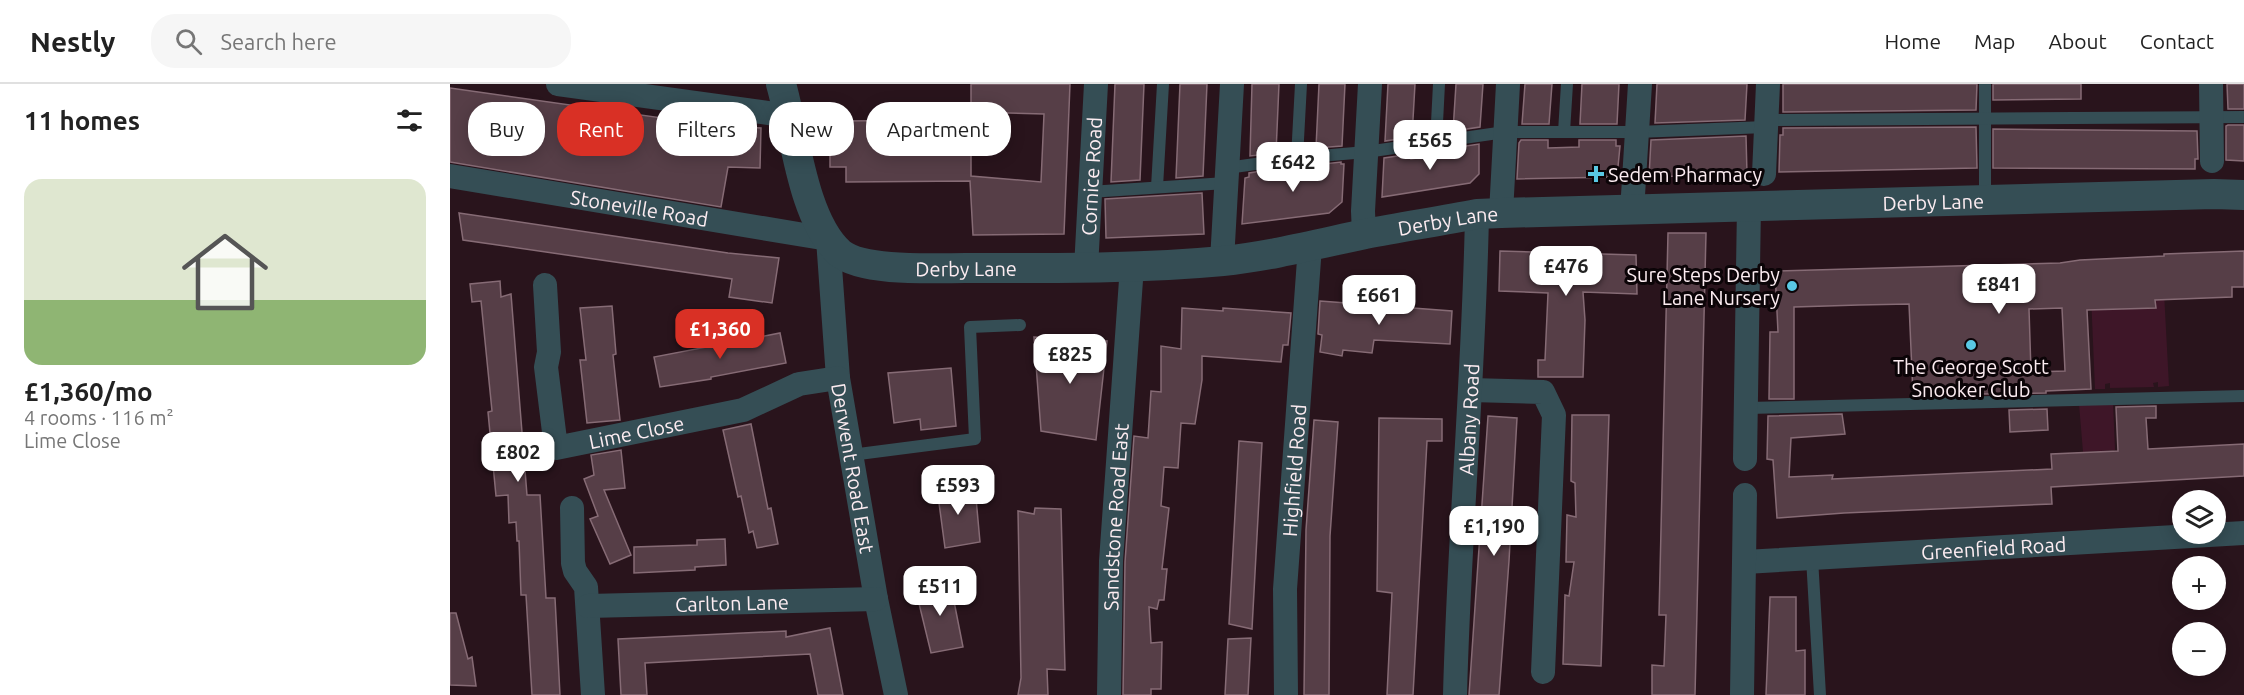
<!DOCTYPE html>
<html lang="en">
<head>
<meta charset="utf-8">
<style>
	:root { --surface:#fff; --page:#f6f6f6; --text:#222; --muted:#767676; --line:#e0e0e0; --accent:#d93025 }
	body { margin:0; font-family:Ubuntu,sans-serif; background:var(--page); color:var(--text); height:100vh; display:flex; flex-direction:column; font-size:22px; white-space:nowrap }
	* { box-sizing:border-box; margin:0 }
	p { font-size:20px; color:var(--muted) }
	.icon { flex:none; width:33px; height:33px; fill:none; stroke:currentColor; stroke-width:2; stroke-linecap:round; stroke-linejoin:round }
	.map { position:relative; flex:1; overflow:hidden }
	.side { display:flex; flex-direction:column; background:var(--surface); width:450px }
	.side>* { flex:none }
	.top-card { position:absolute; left:18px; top:18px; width:570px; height:54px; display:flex; gap:12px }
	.fabs { position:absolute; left:1722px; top:406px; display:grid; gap:12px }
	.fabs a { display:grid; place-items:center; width:54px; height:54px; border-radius:50%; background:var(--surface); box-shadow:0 3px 15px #0003; font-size:30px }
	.price { position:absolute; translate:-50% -51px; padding:0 14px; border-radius:12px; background:#fff; color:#222; font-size:20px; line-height:39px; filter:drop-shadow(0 2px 3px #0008) }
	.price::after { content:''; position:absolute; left:50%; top:36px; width:18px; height:14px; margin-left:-9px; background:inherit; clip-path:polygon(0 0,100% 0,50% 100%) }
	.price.selected { background:var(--accent); color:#fff }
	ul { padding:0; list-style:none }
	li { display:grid; align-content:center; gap:12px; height:318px; padding:0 24px }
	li+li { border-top:2px solid var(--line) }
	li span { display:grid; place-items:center; height:186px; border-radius:18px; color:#555 }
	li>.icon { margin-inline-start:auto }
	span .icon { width:108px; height:108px; fill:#fffc; stroke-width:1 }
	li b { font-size:26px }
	h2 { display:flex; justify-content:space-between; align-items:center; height:72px; padding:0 24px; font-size:26px }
	.tag { padding:0 21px; border-radius:24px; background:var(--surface); box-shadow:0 3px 15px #0003; font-size:21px; line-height:54px }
	.tag.selected { background:var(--accent); color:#fff }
	header { display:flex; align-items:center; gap:36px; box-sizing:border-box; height:84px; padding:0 30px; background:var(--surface); border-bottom:2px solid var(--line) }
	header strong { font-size:28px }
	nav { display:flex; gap:33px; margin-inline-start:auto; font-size:21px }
	.search { width:420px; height:54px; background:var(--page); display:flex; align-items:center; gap:15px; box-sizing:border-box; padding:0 21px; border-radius:24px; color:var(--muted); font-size:22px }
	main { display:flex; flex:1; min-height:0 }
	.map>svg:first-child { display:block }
	.green { fill:#3e1628 }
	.building { fill:#563e47; stroke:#866b75; stroke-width:1.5; fill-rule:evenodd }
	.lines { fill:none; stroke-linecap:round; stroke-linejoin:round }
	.service { stroke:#354e55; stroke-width:12 }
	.minor { stroke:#354e55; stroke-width:24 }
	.tertiary { stroke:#354e55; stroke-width:30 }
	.poi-dot { fill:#59c8e4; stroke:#0b0407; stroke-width:2 }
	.labels { text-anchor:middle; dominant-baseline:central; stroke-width:6; stroke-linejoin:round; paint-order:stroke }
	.poi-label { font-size:20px; fill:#fcecf1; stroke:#0b0407; text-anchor:start }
	.street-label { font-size:20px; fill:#fcecf1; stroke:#0b0407 }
</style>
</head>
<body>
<header>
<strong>Nestly</strong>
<div class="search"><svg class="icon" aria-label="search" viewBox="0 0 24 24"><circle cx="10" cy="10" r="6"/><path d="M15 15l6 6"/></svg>Search here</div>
<nav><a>Home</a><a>Map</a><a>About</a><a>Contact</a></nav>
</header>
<main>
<section class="side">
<h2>11 homes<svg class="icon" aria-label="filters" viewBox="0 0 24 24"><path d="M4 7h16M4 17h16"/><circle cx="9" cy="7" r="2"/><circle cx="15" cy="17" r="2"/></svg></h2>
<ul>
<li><span style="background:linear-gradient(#dfe7d0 65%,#8fb573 0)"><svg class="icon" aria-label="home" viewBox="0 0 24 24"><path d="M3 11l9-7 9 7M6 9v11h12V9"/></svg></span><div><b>£1,360/mo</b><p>4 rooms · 116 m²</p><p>Lime Close</p></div></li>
</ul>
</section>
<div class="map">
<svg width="1794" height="611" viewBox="0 0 1794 611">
	<rect width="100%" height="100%" fill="#29141c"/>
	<!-- green -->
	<g class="green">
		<path d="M1705 208H1714L1719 302 1708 303V298L1703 299 1704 303 1660 304V299L1655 300V305H1645L1641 211 1654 226 1673 225V210L1706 223Z"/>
		<path d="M1663 319 1665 366 1633 368 1629 320Z"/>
	</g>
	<!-- building -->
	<g class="building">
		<path d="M521 0H620L614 150 523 151 520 97 396 98V83H380V53H390V37L521 36V92L591 98 594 30 521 28Z"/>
		<path d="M665 0H694L690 96 661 98Z"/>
		<path d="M730 0H757L753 92 726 94Z"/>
		<path d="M802 0H829L826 69 800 72Z"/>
		<path d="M869 0H895L892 62 866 64Z"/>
		<path d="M938 0H965L962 53 935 57Z"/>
		<path d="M1006 0H1033L1030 43 1003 47Z"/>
		<path d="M1075 0H1102L1099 40H1072Z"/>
		<path d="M1132 0H1169L1167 40H1130Z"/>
		<path d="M1207 0H1297L1295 36 1205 39Z"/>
		<path d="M1333 0H1527L1526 26 1333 28Z"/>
		<path d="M1543 0H1631V15L1543 16Z"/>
		<path d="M1777 0H1794V25H1778Z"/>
		<path d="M0 4 247 39V35L292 43 311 44 310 84 278 83 271 123 0 78Z"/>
		<path d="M1778 41H1794V77L1776 76V42Z"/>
		<path d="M1526 43 1527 84 1329 88 1330 51H1333V44Z"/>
		<path d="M1543 45 1747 47 1748 75H1745V85L1543 84Z"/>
		<path d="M1296 52 1297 90 1199 93 1201 56Z"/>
		<path d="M1071 56H1098V64L1129 63V56H1166V62H1170L1167 93 1067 95 1069 59Z"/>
		<path d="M1029 60V90L1020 99 932 113 934 74 961 70V75L1002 67 1003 64Z"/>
		<path d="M891 78V80H894L892 118 879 129 792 140 795 94 799 93V89L826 85 825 89 864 84 865 81Z"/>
		<path d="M752 109 754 150 656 154 655 115Z"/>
		<path d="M9 129 278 169 329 174 322 219 279 213 282 195 13 156Z"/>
		<path d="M1218 149H1256L1245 611H1202V581L1214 582 1216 531H1209Z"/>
		<path d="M1050 167 1186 171 1187 210 1133 208 1135 236 1133 293H1088V276H1095L1098 209 1049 207Z"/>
		<path d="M1794 167V203H1782V213L1705 216 1706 224 1637 226 1641 305 1596 307V309L1463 311 1459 220 1409 221 1344 223V315H1319L1320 248H1328L1325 187 1610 179 1630 176 1714 172V170ZM1612 224 1615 287 1581 288 1579 225Z"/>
		<path d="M50 197 51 213 61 210 77 411H90L96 514H105L110 611H82L76 511H71L69 457H67L66 438 59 439 58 411 46 412 38 328 42 327 31 217 22 218 20 200Z"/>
		<path d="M870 217 1002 227 1000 260 924 256 922 269 893 266 892 272 870 268 872 251 868 250Z"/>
		<path d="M162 222 166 270 163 271 170 336 137 339 130 276H136L130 224Z"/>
		<path d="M732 224 773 227V224L841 229 838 261H833L831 278 752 272V296L745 340 731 339 728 384 714 383 711 422 719 424 712 485H717L714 516H709L707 525 699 523 701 559 712 558 711 605H701V611H673L675 478 684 352 698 354 701 307 711 308V262L731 265Z"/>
		<path d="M330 249 336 279 261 293V295L210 303 204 273Z"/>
		<path d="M584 253 657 257 646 356 591 347Z"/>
		<path d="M501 284 506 342 471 346 470 335 444 339 438 289Z"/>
		<path d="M1706 322V334H1696L1698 365 1794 360V392L1601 403 1602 420 1394 429 1327 434 1323 376 1317 375 1318 332 1392 330 1395 350 1341 354 1339 393 1383 391 1382 395 1602 385 1601 370 1668 367 1666 323Z"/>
		<path d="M1597 325 1598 346 1560 348 1559 326Z"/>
		<path d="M1122 331H1159L1151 582 1113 580 1115 511 1119 512 1124 478H1116L1117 431 1126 433 1125 399 1121 397Z"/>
		<path d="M1038 332 1067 334 1059 477 1049 611H1019Z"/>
		<path d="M929 334 992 335V357H977L963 611H937L942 509 927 507Z"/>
		<path d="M864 336 888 338 880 452 879 611H854L856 446Z"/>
		<path d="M301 340 318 425 321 424 328 460 307 464 303 447 299 449 291 412 288 413 273 346Z"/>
		<path d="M789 357 812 359 802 545 779 540Z"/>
		<path d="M171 366 175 404 154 406 181 471 160 480 140 435 148 432 134 395 144 391 141 371Z"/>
		<path d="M517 399 520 415 526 414 530 458 495 464 487 404Z"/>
		<path d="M585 424 611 425 615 586 597 585 598 611H568L571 594 568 427 584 430Z"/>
		<path d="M275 455 276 481 245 483V486L184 489V463L247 461V456Z"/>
		<path d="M500 497 513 563 481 569 465 503Z"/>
		<path d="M1320 513H1346V567L1355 566V611H1316Z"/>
		<path d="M0 529H6L18 575 22 573 26 602 0 601Z"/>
		<path d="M380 544 393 611H368L360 570 195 579 197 611H171L168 555 336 547V553Z"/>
		<path d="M801 554 798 611H775L778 555Z"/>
	</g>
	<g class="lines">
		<!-- service -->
		<g class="service">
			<path d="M1535 0V116"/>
			<path d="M1317 36 1794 33"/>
			<path d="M1114 48 1117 0"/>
			<path d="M986 58 989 0"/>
			<path d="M847 74 851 0"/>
			<path d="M777 84 847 74 916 68 1055 48H1187L1316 43"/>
			<path d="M707 103 713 0"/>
			<path d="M639 108 776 99"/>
			<path d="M1297 324 1794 312"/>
			<path d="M401 371 525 355 520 243 570 241"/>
			<path d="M1362 474 1370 611"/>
		</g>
		<!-- minor -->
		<g class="minor">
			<path d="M108 0 340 32"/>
			<path d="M1761 0 1762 77"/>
			<path d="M1314 90 1318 0"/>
			<path id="s1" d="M0 92 378 155 388 294 426 515 446 611"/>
			<path d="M1182 127 1190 0"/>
			<path d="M1051 129 1058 0"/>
			<path d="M914 151 913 127 920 0"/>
			<path d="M772 177 782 0"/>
			<path id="s2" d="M636 184 646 0"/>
			<path id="s3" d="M95 201 99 268 96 283 106 364 293 326 349 300 388 294"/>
			<path d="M1021 306 1093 308 1104 331 1093 588"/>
			<path d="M1295 375 1299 122"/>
			<path d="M122 424 123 479 125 487 136 503 143 611"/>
			<path id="s4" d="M1295 478 1794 449"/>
			<path id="s5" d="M138 522 426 515"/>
			<path id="s6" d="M659 611 661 477 682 182"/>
			<path id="s7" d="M836 611 835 505 860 162"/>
			<path id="s8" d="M1005 611C1009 451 1024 291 1027 130"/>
			<path d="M1292 611 1295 411"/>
		</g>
		<!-- tertiary -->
		<path class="tertiary" id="s9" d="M331 0C345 48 352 135 390 169 413 188 485 184 515 184 601 184 687 185 773 177 821 172 868 160 915 150 952 143 990 137 1027 130L1051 129 1764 110 1794 111"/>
	</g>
	<!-- markers -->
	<g class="poi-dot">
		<path d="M1143 81h6v6h6v6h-6v6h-6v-6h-6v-6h6z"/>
		<circle cx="1342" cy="202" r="6"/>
		<circle cx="1521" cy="261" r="6"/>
	</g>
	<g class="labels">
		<!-- poi labels -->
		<g class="poi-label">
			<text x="1158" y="90">Sedem Pharmacy</text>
			<text x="1330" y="190" text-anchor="end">Sure Steps Derby<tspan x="1330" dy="23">Lane Nursery</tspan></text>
			<text x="1521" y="282" text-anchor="middle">The George Scott<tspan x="1521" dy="23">Snooker Club</tspan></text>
		</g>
		<!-- street labels -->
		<g class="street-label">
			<text stroke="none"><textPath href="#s2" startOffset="92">Cornice Road</textPath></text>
			<text stroke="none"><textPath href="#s9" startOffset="1282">Derby Lane</textPath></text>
			<text stroke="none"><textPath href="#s1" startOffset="192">Stoneville Road</textPath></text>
			<text stroke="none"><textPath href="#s9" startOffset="796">Derby Lane</textPath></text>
			<text stroke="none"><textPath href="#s9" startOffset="310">Derby Lane</textPath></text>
			<text stroke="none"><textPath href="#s8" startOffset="276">Albany Road</textPath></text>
			<text stroke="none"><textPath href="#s3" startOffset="246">Lime Close</textPath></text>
			<text stroke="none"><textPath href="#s1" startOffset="614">Derwent Road East</textPath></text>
			<text stroke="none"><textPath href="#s7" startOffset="225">Highfield Road</textPath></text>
			<text stroke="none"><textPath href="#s6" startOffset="178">Sandstone Road East</textPath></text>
			<text stroke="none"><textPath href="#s4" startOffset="249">Greenfield Road</textPath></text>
			<text stroke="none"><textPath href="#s5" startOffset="144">Carlton Lane</textPath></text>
		</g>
	</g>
</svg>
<div class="fabs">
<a><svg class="icon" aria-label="layers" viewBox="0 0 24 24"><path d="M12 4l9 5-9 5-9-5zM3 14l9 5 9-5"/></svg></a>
<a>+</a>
<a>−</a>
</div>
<b class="price" style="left:980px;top:87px">£565</b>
<b class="price" style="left:843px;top:109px">£642</b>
<b class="price" style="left:1116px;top:213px">£476</b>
<b class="price" style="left:1549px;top:231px">£841</b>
<b class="price" style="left:929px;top:242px">£661</b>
<b class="price selected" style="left:270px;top:276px">£1,360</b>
<b class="price" style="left:620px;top:301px">£825</b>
<b class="price" style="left:68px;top:399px">£802</b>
<b class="price" style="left:508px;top:432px">£593</b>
<b class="price" style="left:1044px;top:473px">£1,190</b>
<b class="price" style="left:490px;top:533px">£511</b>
<div class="top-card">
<a class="tag">Buy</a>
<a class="tag selected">Rent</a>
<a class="tag">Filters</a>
<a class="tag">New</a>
<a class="tag">Apartment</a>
</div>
</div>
</main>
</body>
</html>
